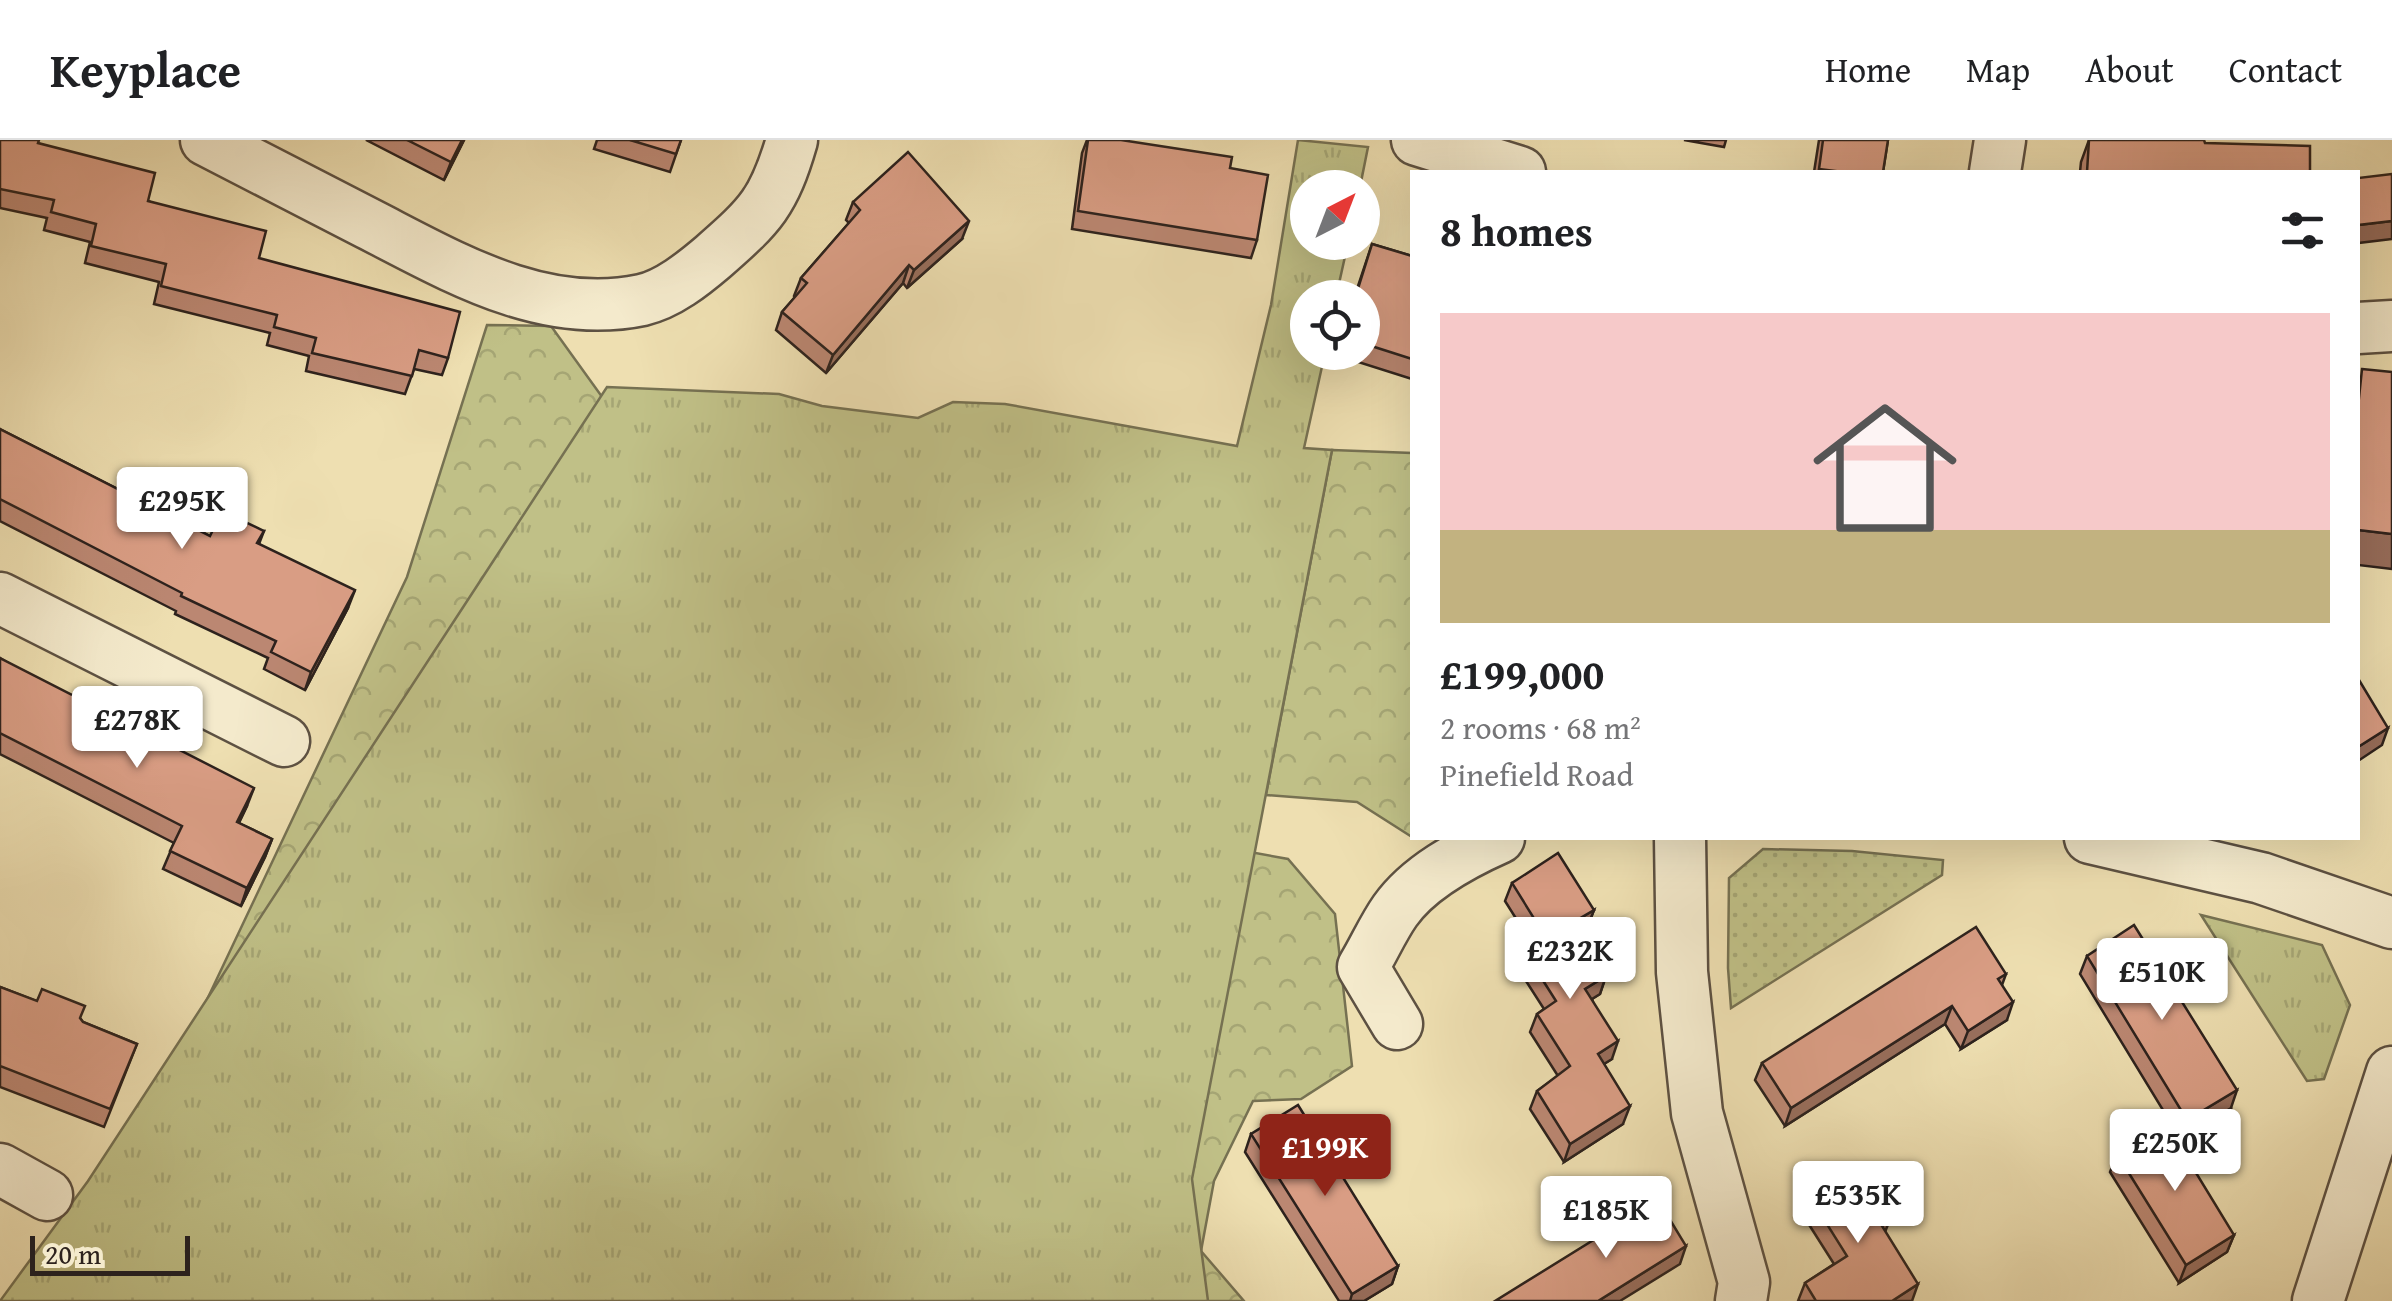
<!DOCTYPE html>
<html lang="en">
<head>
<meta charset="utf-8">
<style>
	:root { --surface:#fff; --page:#f6f6f6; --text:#202124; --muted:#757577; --line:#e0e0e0; --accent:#8f2418 }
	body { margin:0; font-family:"Gentium Book Plus",serif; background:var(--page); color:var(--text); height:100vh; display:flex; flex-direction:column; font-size:38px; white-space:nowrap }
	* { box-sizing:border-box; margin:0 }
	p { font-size:32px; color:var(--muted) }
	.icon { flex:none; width:55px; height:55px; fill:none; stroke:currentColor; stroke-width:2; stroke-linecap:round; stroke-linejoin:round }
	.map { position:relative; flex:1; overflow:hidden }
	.side { position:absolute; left:1410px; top:30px; width:950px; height:670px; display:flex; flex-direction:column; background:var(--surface); border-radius:0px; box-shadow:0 10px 40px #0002 }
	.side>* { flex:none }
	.needle { width:65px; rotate:42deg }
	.buttons { position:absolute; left:1290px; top:30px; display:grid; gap:20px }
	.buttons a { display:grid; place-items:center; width:90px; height:90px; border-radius:50%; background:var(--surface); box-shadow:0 10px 40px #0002; font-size:50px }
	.scale { position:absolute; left:30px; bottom:25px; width:160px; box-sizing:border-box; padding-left:10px; border:5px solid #2d221d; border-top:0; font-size:28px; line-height:35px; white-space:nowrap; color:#2d221d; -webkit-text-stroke:8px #f4eacc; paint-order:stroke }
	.price { position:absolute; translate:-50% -85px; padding:0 22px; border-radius:10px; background:#fff; color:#222; font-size:32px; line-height:65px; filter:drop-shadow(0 2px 5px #0008) }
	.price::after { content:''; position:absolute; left:50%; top:60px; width:30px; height:22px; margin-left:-15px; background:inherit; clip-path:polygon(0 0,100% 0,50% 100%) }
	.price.on { background:var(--accent); color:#fff }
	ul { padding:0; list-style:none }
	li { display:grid; align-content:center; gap:20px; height:530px; padding:0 30px }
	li+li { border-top:2px solid var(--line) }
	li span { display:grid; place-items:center; height:310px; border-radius:0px; color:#555 }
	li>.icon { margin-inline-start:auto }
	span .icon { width:180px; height:180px; fill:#fffc; stroke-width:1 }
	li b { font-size:42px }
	h2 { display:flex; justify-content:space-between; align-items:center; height:120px; padding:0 30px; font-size:42px }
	header { display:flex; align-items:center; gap:60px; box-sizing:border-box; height:140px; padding:0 50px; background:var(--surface); border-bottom:2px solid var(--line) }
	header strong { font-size:48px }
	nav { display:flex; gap:55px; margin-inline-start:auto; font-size:35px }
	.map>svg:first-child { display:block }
	.grass { fill:url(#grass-dots); stroke:#767152; stroke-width:2.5 }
	.forest { fill:url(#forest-crowns); stroke:#767152; stroke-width:2.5 }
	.park { fill:url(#park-tufts); stroke:#767152; stroke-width:2.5 }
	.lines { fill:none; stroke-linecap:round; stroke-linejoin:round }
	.street-casing { stroke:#5d5142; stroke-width:55 }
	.street { stroke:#f4eacc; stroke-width:50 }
	.wall { fill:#bb8772; stroke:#2d221d; stroke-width:2.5 }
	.shaded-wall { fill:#986e5c; stroke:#2d221d; stroke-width:2.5 }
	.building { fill:#d99d84; stroke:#2d221d; stroke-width:2.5 }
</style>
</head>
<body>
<header>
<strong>Keyplace</strong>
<nav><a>Home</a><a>Map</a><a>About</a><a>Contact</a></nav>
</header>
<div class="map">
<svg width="2392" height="1161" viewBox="0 0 2392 1161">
	<defs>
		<pattern id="grass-dots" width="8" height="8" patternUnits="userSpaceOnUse" patternTransform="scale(2.5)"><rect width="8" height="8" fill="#c0c087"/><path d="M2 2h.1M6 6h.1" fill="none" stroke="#a5a574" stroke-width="1.8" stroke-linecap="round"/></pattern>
		<pattern id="forest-crowns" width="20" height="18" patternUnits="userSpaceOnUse" patternTransform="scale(2.5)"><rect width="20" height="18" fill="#c0c087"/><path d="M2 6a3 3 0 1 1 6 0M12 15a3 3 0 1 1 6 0" fill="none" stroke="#a5a574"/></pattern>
		<pattern id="park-tufts" width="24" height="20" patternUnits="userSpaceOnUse" patternTransform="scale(2.5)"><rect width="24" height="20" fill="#c0c087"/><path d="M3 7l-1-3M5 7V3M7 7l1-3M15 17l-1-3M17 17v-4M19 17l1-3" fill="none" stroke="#a5a574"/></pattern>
	</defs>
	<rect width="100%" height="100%" fill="#eedfb1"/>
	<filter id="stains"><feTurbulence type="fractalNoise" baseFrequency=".002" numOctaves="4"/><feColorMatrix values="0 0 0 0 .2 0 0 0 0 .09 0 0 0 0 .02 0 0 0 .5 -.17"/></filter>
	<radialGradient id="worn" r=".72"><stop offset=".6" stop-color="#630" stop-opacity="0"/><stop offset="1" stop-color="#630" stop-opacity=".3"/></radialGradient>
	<!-- grass -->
	<path class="grass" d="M1763 709 1852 711 1943 720 1942 735 1731 868 1728 828 1729 738Z"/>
	<!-- forest -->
	<g class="forest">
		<path d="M487 185 551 186 618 279 195 885 407 437Z"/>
		<path d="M1332 310 1412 313V697L1357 662 1266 655Z"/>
		<path d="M1206 704 1288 719 1335 774 1352 926 1301 959 1253 961 1214 1041 1201 1111 1244 1161H1083Z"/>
	</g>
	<!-- park -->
	<g class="park">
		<path d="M1298 0 1368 7 1360 47 1308 48V102L1348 103 1336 157 1308 158V212L1325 213 1304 308 1332 310 1192 1039 1208 1161H0L88 1041 607 247 779 254 822 266 918 278 953 262 1005 264 1237 306 1271 165Z"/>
		<path d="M2201 775 2322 805 2350 865 2324 939 2307 941Z"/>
	</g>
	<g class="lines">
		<!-- street casing -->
		<g class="street-casing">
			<g id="street">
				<path d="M206 0C260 28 315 56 369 84 453 127 543 181 642 160 668 154 693 134 713 117 761 75 774 62 792 0"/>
				<path d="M1417 0 1520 32"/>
				<path d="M1995 32 2000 0"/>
				<path d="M2358 188 2392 186"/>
				<path d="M0 458 284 601"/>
				<path d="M1680 698 1682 832 1697 973 1744 1142 1741 1161"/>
				<path d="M2090 698 2261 738 2392 783"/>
				<path d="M1397 884 1363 827C1374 809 1383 788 1395 771 1419 737 1463 714 1499 698"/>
				<path d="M0 1029 47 1055"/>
				<path d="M2318 1161 2392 932"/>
			</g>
		</g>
		<!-- street -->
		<use href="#street" class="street"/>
	</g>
	<!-- wall -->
	<g class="wall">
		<path d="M0 0 38 3 448 218 442 235 414 229 405 254 306 231 309 216 267 205 270 193 154 164 159 142 85 123 90 102 44 90 47 78 0 68Z"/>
		<path d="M366 0H464L444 40Z"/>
		<path d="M597 0H681L670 32 594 9Z"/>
		<path d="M1087 0H1121L1257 100 1251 118 1072 89 1082 13Z"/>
		<path d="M1684 0H1726L1724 7Z"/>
		<path d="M1819 0H1888L1883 32H1814Z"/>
		<path d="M2089 0 2310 32H2080L2081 22Z"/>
		<path d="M853 62 962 99 907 148 903 143 826 233 776 190 782 172 795 157 794 156 801 138 849 83 846 80Z"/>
		<path d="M1372 104 1412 116V239L1336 215 1337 212H1362V158H1354Z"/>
		<path d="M0 289 210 396 264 391 259 404 348 468 305 550 264 529 268 518 175 474 176 471 0 381Z"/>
		<path d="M0 518 247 666 239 683 272 699 265 717 241 766 163 729 174 703 0 614Z"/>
		<path d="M1512 743 1594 770 1587 788 1579 793 1606 836 1600 854 1592 859 1612 919 1604 924 1623 984 1564 1022 1530 969 1537 951 1558 936 1530 892 1537 874 1544 869 1517 827 1523 809 1532 804 1505 761Z"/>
		<path d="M2087 816 2231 968 2180 998 2080 834Z"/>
		<path d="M2006 834 2002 845 2007 880 1961 909 1945 884 1785 986 1755 940 1762 923Z"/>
		<path d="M0 847 80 878 83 882 137 904 104 987 0 947Z"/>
		<path d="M1251 994 1398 1126 1392 1144 1364 1161H1339L1245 1012Z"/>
		<path d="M2117 1014 2234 1095 2227 1112 2179 1143 2110 1032Z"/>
		<path d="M1808 1054 1889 1082 1885 1092 1912 1161H1798L1805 1143 1834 1124 1801 1072Z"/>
	</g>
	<!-- shaded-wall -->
	<g class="shaded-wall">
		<path d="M462 0H464L444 40 451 22Z"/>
		<path d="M969 81 962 99 907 148 914 130Z"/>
		<path d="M2392 81V99L2358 103V85Z"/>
		<path d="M909 125 903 143 826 233 833 215Z"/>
		<path d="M2358 390 2392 394V429L2358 425Z"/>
		<path d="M355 450 348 468 305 550 311 532Z"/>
		<path d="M2388 588 2382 605 2358 621V607Z"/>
		<path d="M254 648 247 666 230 700 237 682Z"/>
		<path d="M272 699 265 717 241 766 247 748Z"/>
		<path d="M1594 770 1587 788 1566 801 1572 783Z"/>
		<path d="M1606 836 1600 854 1579 867 1585 849Z"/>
		<path d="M2013 862 2007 880 1961 909 1968 891Z"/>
		<path d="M1952 866 1945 884 1785 986 1791 968Z"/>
		<path d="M1618 901 1612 919 1591 932 1598 914Z"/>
		<path d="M2237 950 2231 968 2180 998 2187 980Z"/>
		<path d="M1630 966 1623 984 1564 1022 1570 1004Z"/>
		<path d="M2234 1095 2227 1112 2179 1143 2186 1125Z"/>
		<path d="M1686 1106 1680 1124 1620 1161H1598Z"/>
		<path d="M1398 1126 1392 1144 1364 1161H1350L1352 1154Z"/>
		<path d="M1918 1144 1912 1161H1892Z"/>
	</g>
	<!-- building -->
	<g class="building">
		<path d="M0 0H39L38 3 155 33 148 61 266 91 259 118 460 172 448 218 419 210 412 236 312 213 316 198 274 187 277 175 161 146 166 124 91 106 96 84 51 72 54 60 0 49Z"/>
		<path d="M407 0H462L451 22Z"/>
		<path d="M630 0H681L676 14Z"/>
		<path d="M1088 0H1121L1232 17 1230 28 1268 35 1257 100 1078 71Z"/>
		<path d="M1823 0H1888L1883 32H1843L1819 29Z"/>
		<path d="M2089 0H2204L2205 3 2310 6V32H2087Z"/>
		<path d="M908 12 969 81 914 130 909 125 833 215 782 172 807 143 801 138 860 70 853 62Z"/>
		<path d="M2392 34V81L2358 85V38Z"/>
		<path d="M1372 104 1412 116V219L1362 203V158H1355Z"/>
		<path d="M2362 229 2392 232V394L2358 390V267Z"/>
		<path d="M0 289 210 396 222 371 264 391 257 403 355 450 311 532 271 512 276 501 181 456 182 453 0 359Z"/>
		<path d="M0 518 254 648 237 682 272 699 247 748 170 711 182 686 0 593Z"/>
		<path d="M2359 540 2388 588 2358 607V541Z"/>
		<path d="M1558 713 1594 770 1572 783 1606 836 1585 849 1618 901 1598 914 1630 966 1570 1004 1537 951 1570 926 1537 874 1556 861 1523 809 1545 796 1512 743Z"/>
		<path d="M2134 785 2237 950 2187 980 2087 816Z"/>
		<path d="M1976 787 2006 834 1998 839 2013 862 1968 891 1952 866 1791 968 1762 923Z"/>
		<path d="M0 847 37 861 42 849 85 866 80 878 83 882 137 904 110 969 0 926Z"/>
		<path d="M1298 965 1398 1126 1352 1154 1251 994Z"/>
		<path d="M2165 982 2234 1095 2186 1125 2117 1014Z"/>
		<path d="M1852 1026 1889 1082 1882 1086 1918 1144 1892 1161H1816L1805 1143 1847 1116 1808 1054Z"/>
		<path d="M1658 1060 1686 1106 1598 1161H1495Z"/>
	</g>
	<rect width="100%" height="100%" filter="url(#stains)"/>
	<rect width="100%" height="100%" fill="url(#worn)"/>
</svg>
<div class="buttons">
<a><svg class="needle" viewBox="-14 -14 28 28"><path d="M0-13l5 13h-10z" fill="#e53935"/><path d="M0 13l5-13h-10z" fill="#757577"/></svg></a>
<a><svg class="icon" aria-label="locate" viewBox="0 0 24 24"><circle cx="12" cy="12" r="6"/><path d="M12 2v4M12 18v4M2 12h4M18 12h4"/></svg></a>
</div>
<div class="scale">20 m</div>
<b class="price" style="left:182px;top:412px">£295K</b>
<b class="price" style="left:137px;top:631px">£278K</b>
<b class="price" style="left:1570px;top:862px">£232K</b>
<b class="price" style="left:2162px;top:883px">£510K</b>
<b class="price" style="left:2175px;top:1054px">£250K</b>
<b class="price on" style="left:1325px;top:1059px">£199K</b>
<b class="price" style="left:1858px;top:1106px">£535K</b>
<b class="price" style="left:1606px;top:1121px">£185K</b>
<section class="side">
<h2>8 homes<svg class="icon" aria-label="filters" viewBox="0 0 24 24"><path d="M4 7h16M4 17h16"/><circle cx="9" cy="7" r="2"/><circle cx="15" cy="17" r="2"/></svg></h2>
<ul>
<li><span style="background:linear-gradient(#f6c9c9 70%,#c2b280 0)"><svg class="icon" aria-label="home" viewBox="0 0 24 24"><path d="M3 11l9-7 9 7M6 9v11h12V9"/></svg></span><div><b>£199,000</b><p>2 rooms · 68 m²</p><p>Pinefield Road</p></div></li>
</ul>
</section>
</div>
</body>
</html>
